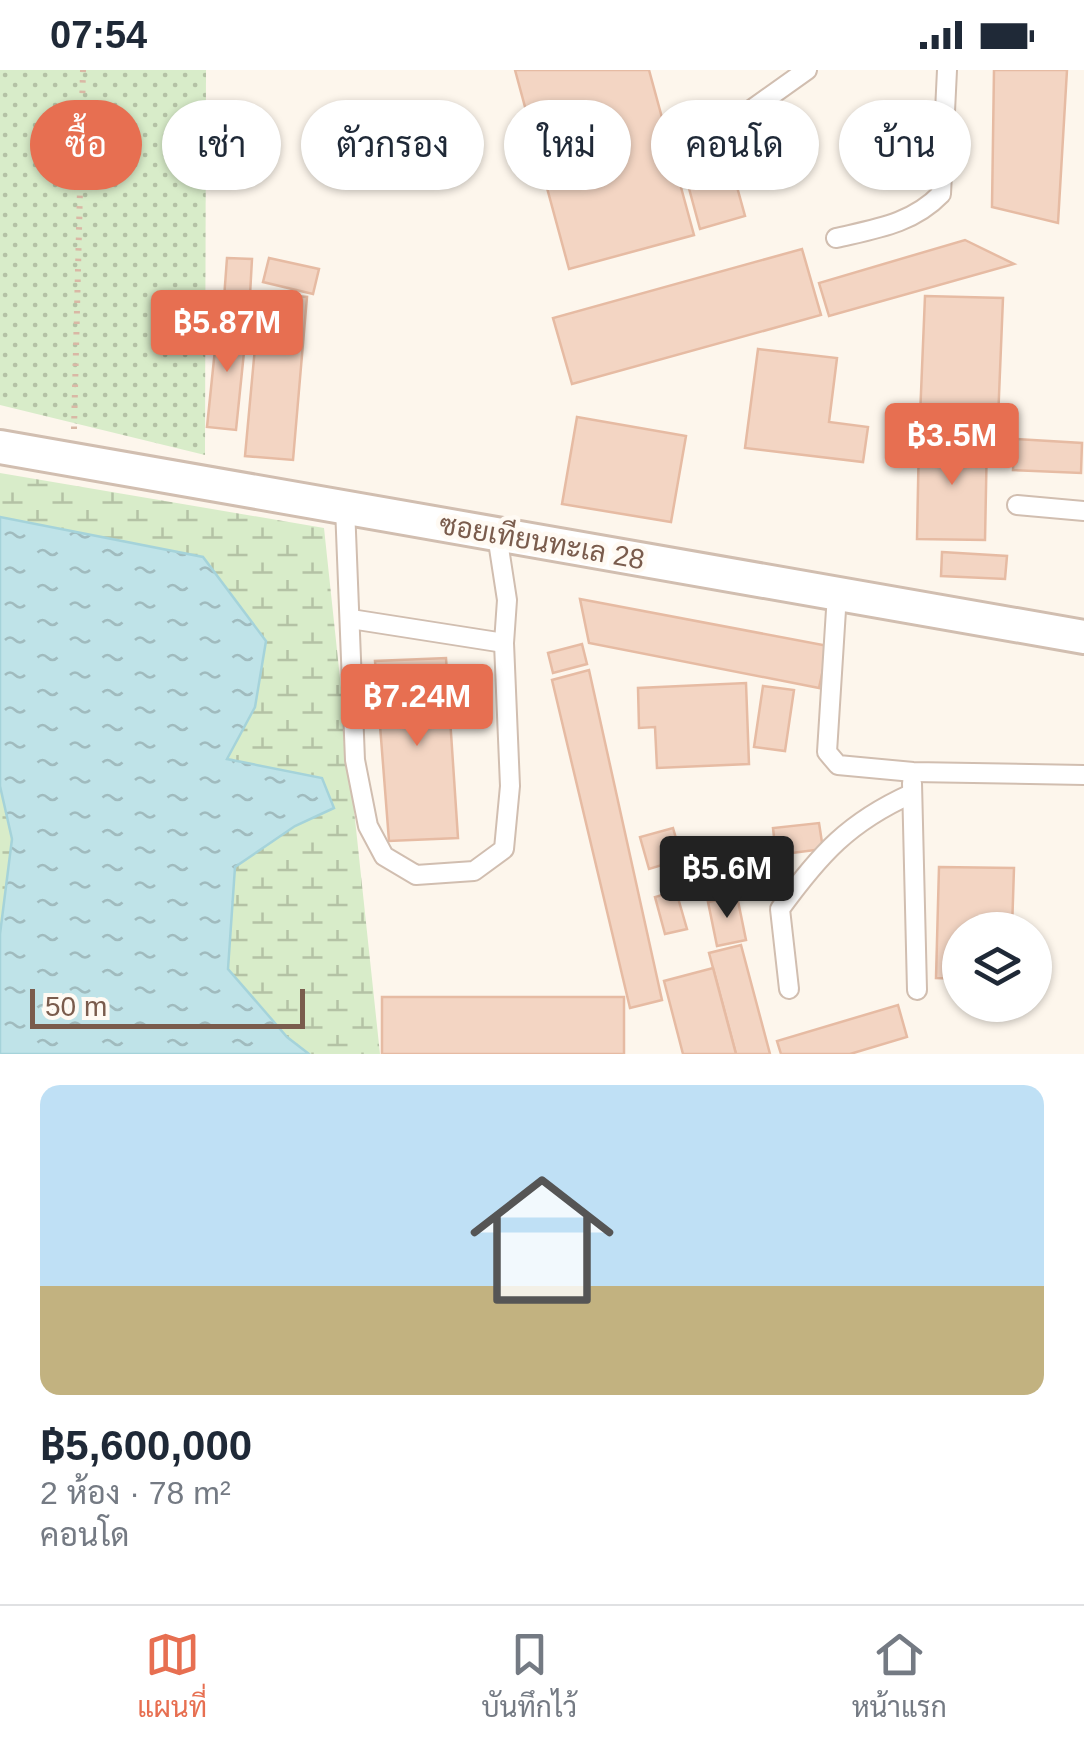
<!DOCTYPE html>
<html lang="th">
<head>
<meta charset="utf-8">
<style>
	:root { --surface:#fff; --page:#f6f6f7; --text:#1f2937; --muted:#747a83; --line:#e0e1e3; --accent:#e76f51 }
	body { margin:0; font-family:Helvetica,Sarabun,sans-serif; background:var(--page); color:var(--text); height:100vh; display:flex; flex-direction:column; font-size:38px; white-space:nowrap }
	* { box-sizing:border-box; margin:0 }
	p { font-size:32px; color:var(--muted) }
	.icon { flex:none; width:55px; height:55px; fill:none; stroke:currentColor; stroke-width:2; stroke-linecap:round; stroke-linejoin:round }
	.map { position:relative; height:984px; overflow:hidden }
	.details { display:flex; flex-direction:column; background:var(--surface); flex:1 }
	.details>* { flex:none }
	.guide { position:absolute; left:30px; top:30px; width:1025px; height:90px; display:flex; gap:20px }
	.fabs { position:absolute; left:942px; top:842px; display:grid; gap:20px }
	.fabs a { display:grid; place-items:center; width:110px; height:110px; border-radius:50%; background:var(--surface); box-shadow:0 2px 8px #0004; font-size:50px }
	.scale { position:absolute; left:30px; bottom:25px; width:275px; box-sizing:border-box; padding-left:10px; border:5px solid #7a5c4d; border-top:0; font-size:28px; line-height:35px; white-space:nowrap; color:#7a5c4d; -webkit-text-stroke:8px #fffaf3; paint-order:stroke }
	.price { position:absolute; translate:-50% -85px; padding:0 22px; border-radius:10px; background:var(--accent); color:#fff; font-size:32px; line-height:65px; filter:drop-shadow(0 2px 5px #0008) }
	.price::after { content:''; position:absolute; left:50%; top:60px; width:30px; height:22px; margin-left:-15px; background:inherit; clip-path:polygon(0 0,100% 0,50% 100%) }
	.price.current { background:#222; color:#fff }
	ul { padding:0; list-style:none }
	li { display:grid; align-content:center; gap:20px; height:530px; padding:0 40px }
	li+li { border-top:2px solid var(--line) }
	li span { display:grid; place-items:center; height:310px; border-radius:20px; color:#555 }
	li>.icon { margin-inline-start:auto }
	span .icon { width:180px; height:180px; fill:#fffc; stroke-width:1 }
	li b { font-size:42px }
	.pill { padding:0 35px; border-radius:45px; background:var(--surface); box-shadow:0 2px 8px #0004; font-size:35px; line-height:90px }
	.pill.current { background:var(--accent); color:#fff }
	.status { display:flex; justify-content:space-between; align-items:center; height:70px; padding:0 50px; background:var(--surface); direction:ltr }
	.status svg { height:28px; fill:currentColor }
	.tabs { display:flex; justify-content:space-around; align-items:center; height:140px; border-top:2px solid var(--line); background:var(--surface); font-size:28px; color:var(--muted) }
	.tabs a { display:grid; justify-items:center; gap:5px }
	.tabs .current { color:var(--accent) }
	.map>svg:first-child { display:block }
	.green { fill:url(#green-dots) }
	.wetland { fill:url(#wetland-marsh) }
	.water { fill:url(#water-ripples); stroke:#a5d3da; stroke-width:2.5 }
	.building { fill:#f3d5c3; stroke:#e6bba3; stroke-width:2.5 }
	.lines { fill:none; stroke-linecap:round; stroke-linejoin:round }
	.lane-casing { stroke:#d1beb0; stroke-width:22 }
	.street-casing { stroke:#d1beb0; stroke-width:38 }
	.path { stroke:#d9b8a5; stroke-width:6; stroke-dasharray:2.5 8; stroke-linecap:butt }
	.lane { stroke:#fff; stroke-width:18 }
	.street { stroke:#fff; stroke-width:32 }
	.labels { text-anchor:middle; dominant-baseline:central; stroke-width:9; stroke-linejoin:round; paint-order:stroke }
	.street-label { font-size:28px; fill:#7a5c4d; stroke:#fffaf3 }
</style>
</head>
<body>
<div class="status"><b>07:54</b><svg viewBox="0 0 49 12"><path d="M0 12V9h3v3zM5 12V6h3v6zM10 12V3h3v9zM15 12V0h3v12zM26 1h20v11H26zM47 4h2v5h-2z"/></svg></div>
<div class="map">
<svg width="1084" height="984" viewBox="0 0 1084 984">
	<defs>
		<pattern id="green-dots" width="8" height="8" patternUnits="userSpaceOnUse" patternTransform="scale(2.5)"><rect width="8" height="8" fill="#d8ecc9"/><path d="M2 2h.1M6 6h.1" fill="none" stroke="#b4c2a5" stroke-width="1.8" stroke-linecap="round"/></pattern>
		<pattern id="wetland-marsh" width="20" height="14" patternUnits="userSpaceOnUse" patternTransform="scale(2.5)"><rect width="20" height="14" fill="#d8ecc9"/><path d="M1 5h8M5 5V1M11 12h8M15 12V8" fill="none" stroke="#b4c2a5"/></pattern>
		<pattern id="water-ripples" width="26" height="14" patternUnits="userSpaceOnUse" patternTransform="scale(2.5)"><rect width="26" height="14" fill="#bfe3e8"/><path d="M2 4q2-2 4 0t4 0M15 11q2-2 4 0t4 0" fill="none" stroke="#a0bbbe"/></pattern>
	</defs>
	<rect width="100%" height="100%" fill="#fdf6ec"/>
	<!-- green -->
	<path class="green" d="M0 0H206L205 385 0 335Z"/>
	<!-- wetland -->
	<g class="wetland">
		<path d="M0 403 324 458 380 984H309L287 967 228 900 235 797 295 756 334 737 322 708 226 689 255 637 203 487 0 447Z"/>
		<path d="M0 716 12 769 0 864Z"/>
	</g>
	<!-- water -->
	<path class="water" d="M0 447 203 487 266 571 255 637 227 689 322 708 334 738 295 756 235 797 228 899 287 967 309 984H0V864L12 769 0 716Z"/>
	<!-- building -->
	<g class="building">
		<path d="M515 0H649L694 165 569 199Z"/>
		<path d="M994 0H1067L1058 153 992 137Z"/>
		<path d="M726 77 745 146 700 159 681 89Z"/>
		<path d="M965 170 1014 194 829 246 819 213Z"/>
		<path d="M802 179 821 245 572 314 553 248Z"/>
		<path d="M227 188 252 189 249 243 223 242Z"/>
		<path d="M269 188 319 199 313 224 263 212Z"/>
		<path d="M260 223 307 227 293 390 245 386Z"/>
		<path d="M925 226 1003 228 998 350 920 347Z"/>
		<path d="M218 250 247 253 236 360 207 357Z"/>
		<path d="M758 279 837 288 829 352 868 357 863 392 745 378Z"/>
		<path d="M577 347 686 366 671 452 562 434Z"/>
		<path d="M919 367 987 368 985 470 917 469Z"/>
		<path d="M1015 369 1082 373 1081 403 1013 400Z"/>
		<path d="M942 482 1007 486 1005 509 941 506Z"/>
		<path d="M580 529 828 576 819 618 589 573Z"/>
		<path d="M582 574 587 594 553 603 548 583Z"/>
		<path d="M446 588 458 768 389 771 375 591Z"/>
		<path d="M589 600 662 930 630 938 552 610Z"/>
		<path d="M746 613 749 694 657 698 655 657 639 658 638 618Z"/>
		<path d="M763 616 794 620 785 681 754 677Z"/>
		<path d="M819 753 823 779 776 785 773 758Z"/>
		<path d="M673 758 682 789 649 799 640 767Z"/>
		<path d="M939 797 1014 798 1012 860H960V909L936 908Z"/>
		<path d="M676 821 687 859 665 864 655 827Z"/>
		<path d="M737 826 746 870 717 876 708 832Z"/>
		<path d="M741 875 770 984H736L713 898 709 883Z"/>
		<path d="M713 898 736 984H683L664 911Z"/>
		<rect x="382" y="927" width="242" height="57"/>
		<path d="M898 935 907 967 850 984H781L777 971Z"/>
	</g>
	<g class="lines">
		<!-- lane casing -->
		<g class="lane-casing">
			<g id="lane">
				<path d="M748 42 807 0"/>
				<path d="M836 168C875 159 912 154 941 124L947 0"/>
				<path d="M1017 435 1084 441"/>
				<path d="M345 437 355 690 368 756 384 786 416 805 474 801 504 779 510 716 504 573 507 530 497 465"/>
				<path d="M837 524 827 682 838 695 913 702 1084 705"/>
				<path d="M351 549 504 573"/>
				<path d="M912 713 917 920"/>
				<path d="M789 919 780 839C820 784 849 752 911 724"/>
			</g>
		</g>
		<!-- street casing -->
		<g class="street-casing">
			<path id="street" d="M0 377 1084 567"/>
		</g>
		<!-- path -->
		<path class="path" d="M74 359 83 0"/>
		<!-- lane -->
		<use href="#lane" class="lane"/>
		<!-- street -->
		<use href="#street" class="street"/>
	</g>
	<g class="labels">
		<!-- street labels -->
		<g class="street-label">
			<text transform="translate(542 472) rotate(10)">ซอยเทียนทะเล 28</text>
		</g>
	</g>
</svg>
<div class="fabs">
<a><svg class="icon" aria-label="layers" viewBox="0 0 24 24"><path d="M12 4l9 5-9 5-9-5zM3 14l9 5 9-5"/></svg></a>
</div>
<div class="scale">50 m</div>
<b class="price" style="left:227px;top:305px">฿5.87M</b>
<b class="price" style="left:952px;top:418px">฿3.5M</b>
<b class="price" style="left:417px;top:679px">฿7.24M</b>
<b class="price current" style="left:727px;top:851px">฿5.6M</b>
<div class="guide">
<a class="pill current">ซื้อ</a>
<a class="pill">เช่า</a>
<a class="pill">ตัวกรอง</a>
<a class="pill">ใหม่</a>
<a class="pill">คอนโด</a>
<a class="pill">บ้าน</a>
</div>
</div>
<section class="details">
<ul>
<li><span style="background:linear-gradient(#bfe0f5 65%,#c2b280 0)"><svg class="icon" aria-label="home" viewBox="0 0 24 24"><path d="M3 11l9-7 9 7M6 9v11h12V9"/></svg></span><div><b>฿5,600,000</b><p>2 ห้อง · 78 m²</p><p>คอนโด</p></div></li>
</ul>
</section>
<nav class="tabs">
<a class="current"><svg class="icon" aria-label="map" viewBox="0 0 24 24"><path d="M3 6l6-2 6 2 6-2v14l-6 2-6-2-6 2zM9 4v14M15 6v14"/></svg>แผนที่</a>
<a><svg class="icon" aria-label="saved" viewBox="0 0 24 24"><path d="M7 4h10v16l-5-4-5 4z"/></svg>บันทึกไว้</a>
<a><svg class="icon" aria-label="home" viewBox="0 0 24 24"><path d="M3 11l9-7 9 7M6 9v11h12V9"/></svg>หน้าแรก</a>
</nav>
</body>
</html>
